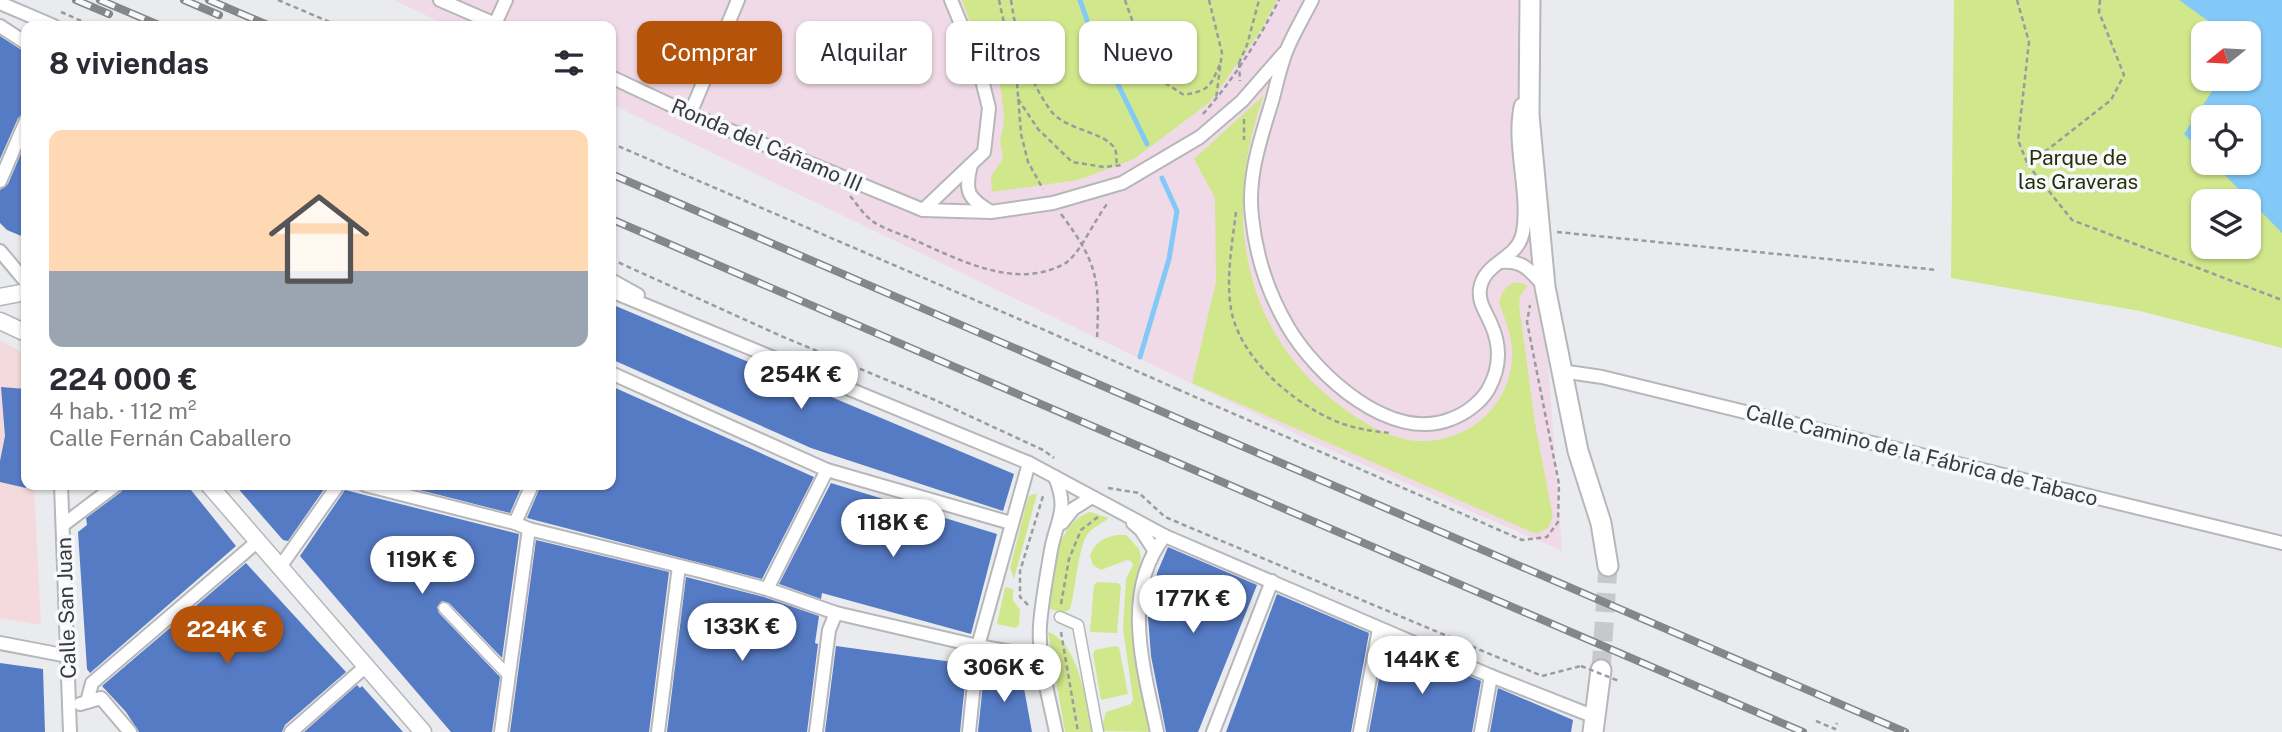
<!DOCTYPE html>
<html lang="es">
<head>
<meta charset="utf-8">
<style>
	:root { --surface:#fff; --page:#f2f2f3; --text:#2b2b33; --muted:#7c7c81; --accent:#b45309 }
	body { margin:0; font-family:"Public Sans",sans-serif; background:var(--page); color:var(--text); height:100vh; display:flex; flex-direction:column; font-size:26px; white-space:nowrap }
	* { box-sizing:border-box; margin:0 }
	p { font-size:23px; color:var(--muted) }
	.icon { flex:none; width:38px; height:38px; fill:none; stroke:currentColor; stroke-width:2; stroke-linecap:round; stroke-linejoin:round }
	.map { position:relative; flex:1; overflow:hidden }
	.sheet { position:absolute; left:21px; top:21px; width:595px; height:469px; display:flex; flex-direction:column; background:var(--surface); border-radius:14px; box-shadow:0 2px 5px #0004 }
	.sheet>* { flex:none }
	.guide { position:absolute; left:637px; top:21px; width:665px; height:63px; display:flex; gap:14px }
	.needle { width:46px; rotate:252deg }
	.fabs { position:absolute; left:2191px; top:21px; display:grid; gap:14px }
	.fabs a { display:grid; place-items:center; width:70px; height:70px; border-radius:14px; background:var(--surface); box-shadow:0 2px 5px #0004; font-size:35px }
	.price { position:absolute; translate:-50% -60px; padding:0 16px; border-radius:24px; background:#fff; color:#222; font-size:23px; line-height:46px; filter:drop-shadow(0 2px 4px #0008) }
	.price::after { content:''; position:absolute; left:50%; top:42px; width:21px; height:16px; margin-left:-10px; background:inherit; clip-path:polygon(0 0,100% 0,50% 100%) }
	.price.on { background:var(--accent); color:#fff }
	ul { padding:0; list-style:none }
	li { display:grid; align-content:center; gap:14px; height:371px; padding:0 28px }
	li span { display:grid; place-items:center; height:217px; border-radius:14px; color:#555 }
	li>.icon { margin-inline-start:auto }
	span .icon { width:126px; height:126px; fill:#fffc; stroke-width:1 }
	li b { font-size:30px }
	h2 { display:flex; justify-content:space-between; align-items:center; height:84px; padding:0 28px; font-size:30px }
	.tag { padding:0 24px; border-radius:14px; background:var(--surface); box-shadow:0 2px 5px #0004; font-size:24px; line-height:63px }
	.tag.on { background:var(--accent); color:#fff }
	.map>svg:first-child { display:block }
	.industrial { fill:#f0dae7 }
	.education { fill:#f5dadd }
	.green { fill:#d1e78c; fill-rule:evenodd }
	.water { fill:#83c9f8 }
	.lines { fill:none; stroke-linecap:round; stroke-linejoin:round }
	.stream { stroke:#83c9f8; stroke-width:5 }
	.building { fill:#567bc5 }
	.secondary-tunnel { stroke:#c7c8cb; stroke-width:19; stroke-dasharray:19 10; stroke-linecap:butt }
	.pedestrian-casing { stroke:#b6b7ba; stroke-width:13 }
	.minor-casing { stroke:#b6b7ba; stroke-width:16 }
	.tertiary-casing { stroke:#b6b7ba; stroke-width:19 }
	.secondary-casing { stroke:#b6b7ba; stroke-width:23 }
	.path { stroke:#9a9b9e; stroke-width:2.5; stroke-dasharray:5 3.5; stroke-linecap:butt }
	.pedestrian { stroke:#fff; stroke-width:10 }
	.minor { stroke:#fff; stroke-width:12 }
	.tertiary { stroke:#fff; stroke-width:16 }
	.secondary { stroke:#fff; stroke-width:19 }
	.rail-casing { stroke:#858688; stroke-width:8 }
	.rail { stroke:#f7f9fc; stroke-width:5; stroke-dasharray:16; stroke-linecap:butt }
	.path-bridge { stroke:#9a9b9e; stroke-width:2.5; stroke-dasharray:5 3.5; stroke-linecap:butt }
	.labels { text-anchor:middle; dominant-baseline:central; stroke-width:7; stroke-linejoin:round; paint-order:stroke }
	.street-label { font-size:21px; fill:#393a3b; stroke:#f7f9fc }
	.park-label { font-size:21px; fill:#272f07; stroke:#f7f9fc }
</style>
</head>
<body>
<div class="map">
<svg width="2282" height="732" viewBox="0 0 2282 732">
	<rect width="100%" height="100%" fill="#eaebef"/>
	<!-- industrial -->
	<path class="industrial" d="M394 0H1521L1562 551 1317 444 611 104V26H448Z"/>
	<!-- education -->
	<path class="education" d="M0 340 18 350 26 360V485H34L41 625 0 618Z"/>
	<!-- green -->
	<g class="green">
		<path d="M962 0H1277L1261 30 1210 102 1134 159 1078 180 992 192 991 177 1003 158 1000 141 1003 128 1004 114 999 78 991 79Z"/>
		<path d="M1954 0H2282V348L2140 311 1951 278ZM2203 33H2249V79H2203ZM2203 117H2249V163H2203ZM2203 201H2249V247H2203Z"/>
		<path d="M1264 95C1222 209 1240 333 1342 407 1363 423 1392 440 1419 441 1467 443 1509 407 1512 359 1514 339 1505 321 1499 302 1503 287 1513 277 1528 286L1521 294 1519 305 1535 423 1553 517 1548 528 1536 534 1192 383 1216 282 1215 198 1194 159Z"/>
		<path d="M1033 494H1037L1014 579 1010 568 1028 497Z"/>
		<path d="M1090 512 1109 518C1102 523 1092 528 1087 535 1077 549 1074 607 1069 610 1063 614 1054 610 1047 608 1048 578 1057 522 1090 512Z"/>
		<path d="M1116 535H1126L1139 549 1141 557 1132 603V639L1149 732 1104 731 1103 723 1106 712 1131 704 1133 699 1123 629 1126 579 1133 565 1131 561 1127 560 1101 570 1093 565 1090 556C1094 543 1103 538 1116 535Z"/>
		<path d="M1097 582 1118 583 1121 586 1117 633 1090 632 1094 585Z"/>
		<path d="M1005 587 1013 589V600L1020 610 1019 625 1015 628 997 624Z"/>
		<path d="M1048 632C1077 640 1088 706 1093 732H1065Z"/>
		<path d="M1115 646 1119 647 1128 694 1101 700 1093 654 1095 650Z"/>
	</g>
	<!-- water -->
	<path class="water" d="M2179 0H2282V233L2213 163H2249V117H2203V153L2184 134 2220 79H2249V33H2225Z"/>
	<g class="lines">
		<!-- stream -->
		<g class="stream">
			<path d="M1080 0 1088 23 1147 144"/>
			<path d="M1140 357 1169 259 1177 211 1162 178"/>
		</g>
	</g>
	<!-- building -->
	<g class="building">
		<path d="M0 36 26 53V112L18 118 0 159Z"/>
		<path d="M26 142V238L7 230 0 223V190L8 184Z"/>
		<path d="M611 304 1014 474 1003 511 811 448 611 359Z"/>
		<path d="M611 386 814 477 762 579 527 518 541 485H611Z"/>
		<path d="M1 387 26 389V488L0 482V461L5 436Z"/>
		<path d="M831 483 997 534 971 634 822 593 821 599 779 584Z"/>
		<path d="M125 485H187L236 546 90 673 87 669 78 532 87 525 86 518 121 492Z"/>
		<path d="M235 485H327L288 541 283 540Z"/>
		<path d="M400 485H513L521 488 510 513Z"/>
		<path d="M345 490 519 534 502 658 449 603 442 601 437 607 439 613 500 677 492 732H451L300 556Z"/>
		<path d="M536 540 669 572 649 732H510Z"/>
		<path d="M1168 547 1257 585 1198 732H1166L1151 656 1148 617H1152L1157 573Z"/>
		<path d="M246 563 346 672 285 725 282 732H139L126 712 102 686Z"/>
		<path d="M686 577 764 597 819 616 815 643 818 644 807 732H667Z"/>
		<path d="M1277 594 1369 633 1351 732H1226Z"/>
		<path d="M1386 641 1481 681 1472 732H1369Z"/>
		<path d="M836 646 967 664 960 732H825Z"/>
		<path d="M0 663 43 669 45 732H0Z"/>
		<path d="M1006 669 1021 672 1032 732H978L984 674 1005 677Z"/>
		<path d="M357 685 360 688 362 686 403 732H304Z"/>
		<path d="M1498 688 1573 720 1571 732H1490Z"/>
	</g>
	<g class="lines">
		<!-- secondary-tunnel -->
		<path class="secondary-tunnel" d="M1601 670 1608 566"/>
		<!-- pedestrian casing -->
		<g class="pedestrian-casing">
			<g id="pedestrian">
				<path d="M444 608 509 676"/>
				<path d="M1060 617 1078 625 1098 732"/>
			</g>
		</g>
		<!-- minor casing -->
		<g class="minor-casing">
			<g id="minor">
				<path d="M440 0 500 26"/>
				<path d="M1312 0C1304 16 1295 31 1288 47 1281 63 1277 82 1273 98 1261 138 1247 176 1252 217 1256 257 1268 293 1288 327 1317 376 1391 443 1451 419 1465 414 1480 403 1488 390 1500 369 1501 346 1491 324 1486 312 1478 302 1480 289 1484 261 1518 260 1523 232 1530 193 1512 144 1521 105"/>
				<path d="M0 3 54 26"/>
				<path d="M495 24 506 0"/>
				<path d="M0 26 26 43"/>
				<path d="M611 77 690 114 923 210 984 152 989 108 979 68 951 0"/>
				<path d="M690 114 738 0"/>
				<path d="M971 165C964 192 968 198 991 212"/>
				<path d="M0 181 26 121"/>
				<path d="M923 210 991 212 1053 203 1122 183 1200 137 1242 101 1284 53"/>
				<path d="M0 251 26 282"/>
				<path d="M1501 262C1524 260 1530 271 1545 287"/>
				<path d="M611 280 638 295"/>
				<path d="M611 291 1029 463 1165 536 1491 676 1595 717"/>
				<path d="M1561 371 1602 377 2282 543"/>
				<path d="M611 373 827 470 1011 523"/>
				<path d="M1055 477C1069 511 1057 518 1051 550 1047 574 1042 600 1040 625 1038 661 1049 697 1056 732"/>
				<path d="M61 485 70 732"/>
				<path d="M365 485 515 523 529 529 704 572 767 589 836 613 978 646 1040 657"/>
				<path d="M515 523 532 485"/>
				<path d="M1062 523 1073 509 1092 497"/>
				<path d="M1133 523 1141 530 1154 550"/>
				<path d="M63 525 116 485"/>
				<path d="M280 567 338 485"/>
				<path d="M767 589 827 470"/>
				<path d="M0 643 68 656"/>
				<path d="M87 702 92 683 258 541"/>
				<path d="M80 704 101 698 130 732"/>
				<path d="M291 732 365 667"/>
				<path d="M501 732 529 529"/>
				<path d="M658 732 679 566"/>
				<path d="M816 732 829 630 836 613"/>
				<path d="M969 732 978 646 1029 463"/>
				<path d="M1157 732C1144 669 1120 592 1165 536"/>
				<path d="M1213 732 1272 581"/>
				<path d="M1360 732 1379 629"/>
				<path d="M1481 732 1491 676"/>
			</g>
		</g>
		<!-- tertiary casing -->
		<g class="tertiary-casing">
			<g id="tertiary">
				<path d="M0 297 26 292"/>
				<path d="M0 321 26 333"/>
				<path d="M209 485 423 732"/>
			</g>
		</g>
		<!-- secondary casing -->
		<g class="secondary-casing">
			<g id="secondary">
				<path d="M1530 0 1529 115 1545 287 1578 451 1601 523 1608 566"/>
				<path d="M1593 732 1601 670"/>
			</g>
		</g>
		<!-- path -->
		<g class="path">
			<path d="M278 0 339 26"/>
			<path d="M999 0 1017 83 1021 134 1028 162 1043 189"/>
			<path d="M1011 0C1017 40 1027 78 1051 111 1065 130 1106 132 1115 149 1117 154 1116 161 1117 165"/>
			<path d="M1125 0 1141 45 1159 79 1184 95C1210 90 1210 87 1220 64"/>
			<path d="M1209 0 1222 53 1216 99"/>
			<path d="M2017 0 2029 42 2018 140 2028 165"/>
			<path d="M2100 0 2099 12 2124 75 2111 100 2028 165 2072 220 2282 300"/>
			<path d="M61 12 93 26"/>
			<path d="M1239 63 1240 81"/>
			<path d="M1239 63 1247 45 1259 0"/>
			<path d="M1018 99 1038 129 1072 162 1104 167 1122 165"/>
			<path d="M1203 114C1233 80 1258 41 1279 0"/>
			<path d="M1244 119V140"/>
			<path d="M611 143 1049 332"/>
			<path d="M850 196C857 204 863 214 871 220 881 228 898 233 910 238 956 258 1014 291 1064 264 1079 256 1095 219 1107 204"/>
			<path d="M1236 212C1232 245 1225 282 1232 314 1243 360 1291 401 1333 420 1351 428 1370 431 1390 433"/>
			<path d="M1061 214C1097 262 1100 279 1097 338"/>
			<path d="M1557 232 1937 270"/>
			<path d="M611 259 781 336 935 400 1043 450 1054 458"/>
			<path d="M1177 389 1522 540 1547 537 1558 522 1559 484 1527 322 1530 305"/>
			<path d="M1108 488 1139 493 1165 517 1542 676 1581 666"/>
			<path d="M1061 604 1069 559 1081 530 1098 517"/>
			<path d="M1028 605 1020 597V571L1043 496"/>
			<path d="M1061 632 1078 732"/>
			<path d="M1816 721 1835 729 1837 723"/>
		</g>
		<!-- pedestrian -->
		<use href="#pedestrian" class="pedestrian"/>
		<!-- minor -->
		<use href="#minor" class="minor"/>
		<!-- tertiary -->
		<use href="#tertiary" class="tertiary"/>
		<!-- secondary -->
		<use href="#secondary" class="secondary"/>
		<!-- rail casing -->
		<g class="rail-casing">
			<g id="rail">
				<path d="M76 0 109 14"/>
				<path d="M100 0 161 26"/>
				<path d="M184 0 219 15"/>
				<path d="M209 0 270 26"/>
				<path d="M611 174 1905 732"/>
				<path d="M611 219 1803 732"/>
			</g>
		</g>
		<!-- rail -->
		<use href="#rail" class="rail"/>
		<!-- path-bridge -->
		<g class="path-bridge">
			<path d="M1049 332 1177 389"/>
			<path d="M1581 666 1619 681"/>
		</g>
	</g>
	<g class="labels">
		<!-- street labels -->
		<g class="street-label">
			<text transform="translate(767 145) rotate(23)">Ronda del Cáñamo III</text>
			<text transform="translate(1922 455) rotate(14)">Calle Camino de la Fábrica de Tabaco</text>
			<text transform="translate(66 608) rotate(-92)">Calle San Juan</text>
		</g>
		<!-- park labels -->
		<g class="park-label">
			<text x="2078" y="157">Parque de<tspan x="2078" dy="24">las Graveras</tspan></text>
		</g>
	</g>
</svg>
<div class="fabs">
<a><svg class="needle" viewBox="-14 -14 28 28"><path d="M0-13l5 13h-10z" fill="#e53935"/><path d="M0 13l5-13h-10z" fill="#7c7c81"/></svg></a>
<a><svg class="icon" aria-label="locate" viewBox="0 0 24 24"><circle cx="12" cy="12" r="6"/><path d="M12 2v4M12 18v4M2 12h4M18 12h4"/></svg></a>
<a><svg class="icon" aria-label="layers" viewBox="0 0 24 24"><path d="M12 4l9 5-9 5-9-5zM3 14l9 5 9-5"/></svg></a>
</div>
<b class="price" style="left:801px;top:411px">254K €</b>
<b class="price" style="left:893px;top:559px">118K €</b>
<b class="price" style="left:422px;top:596px">119K €</b>
<b class="price" style="left:1193px;top:635px">177K €</b>
<b class="price" style="left:742px;top:663px">133K €</b>
<b class="price on" style="left:227px;top:666px">224K €</b>
<b class="price" style="left:1422px;top:696px">144K €</b>
<b class="price" style="left:1004px;top:704px">306K €</b>
<div class="guide">
<a class="tag on">Comprar</a>
<a class="tag">Alquilar</a>
<a class="tag">Filtros</a>
<a class="tag">Nuevo</a>
</div>
<section class="sheet">
<h2>8 viviendas<svg class="icon" aria-label="filters" viewBox="0 0 24 24"><path d="M4 7h16M4 17h16"/><circle cx="9" cy="7" r="2"/><circle cx="15" cy="17" r="2"/></svg></h2>
<ul>
<li><span style="background:linear-gradient(#ffd9b3 65%,#9aa5b1 0)"><svg class="icon" aria-label="home" viewBox="0 0 24 24"><path d="M3 11l9-7 9 7M6 9v11h12V9"/></svg></span><div><b>224 000 €</b><p>4 hab. · 112 m²</p><p>Calle Fernán Caballero</p></div></li>
</ul>
</section>
</div>
</body>
</html>
